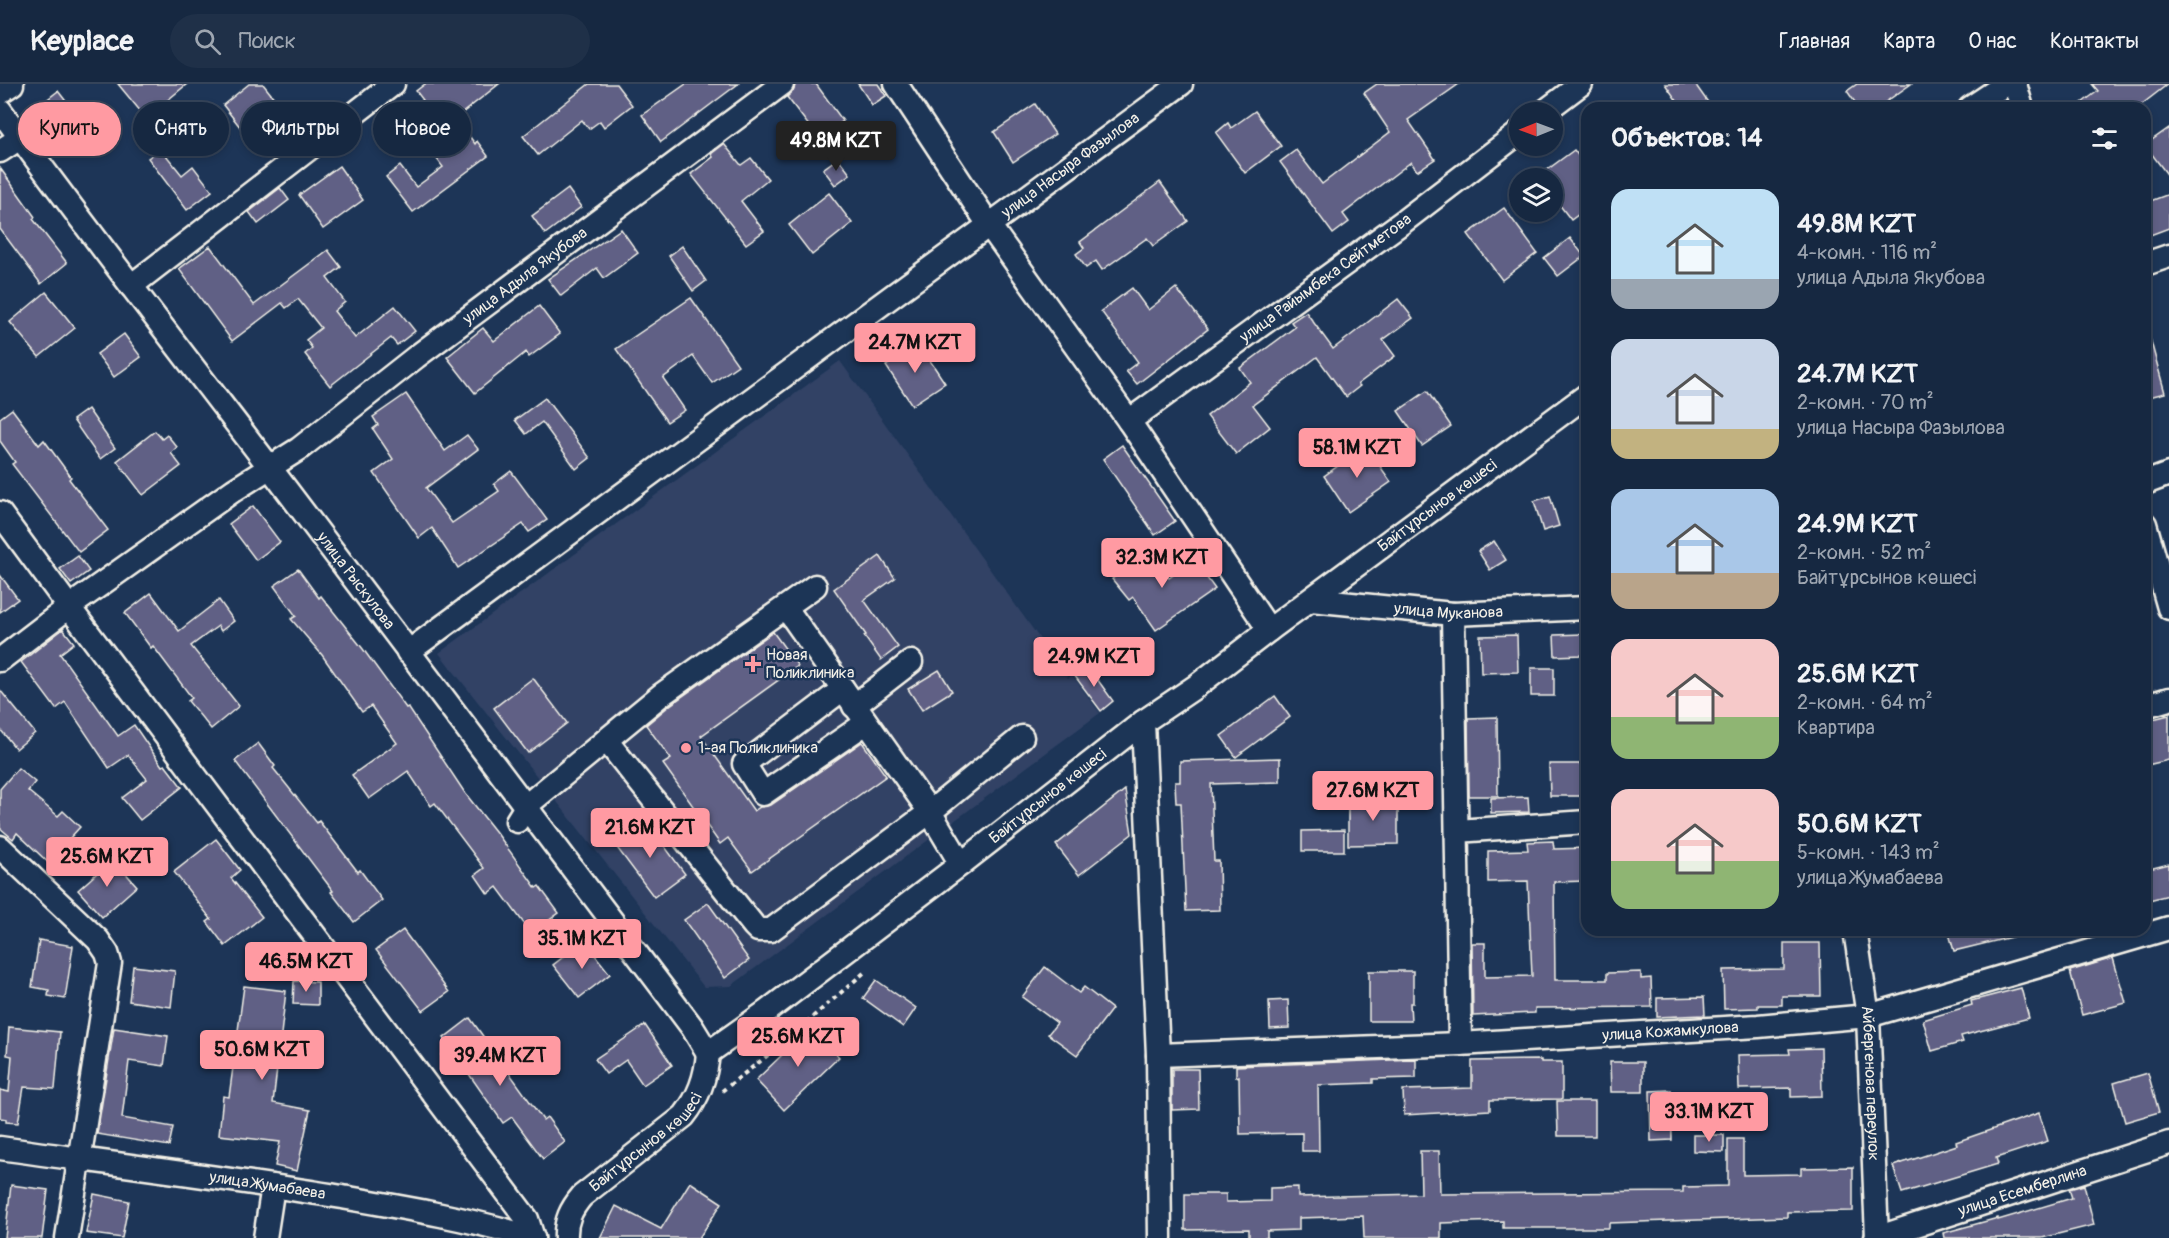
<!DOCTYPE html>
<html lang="ru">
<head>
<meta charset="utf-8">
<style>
	:root { --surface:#162841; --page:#1f3048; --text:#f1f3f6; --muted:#9ea6b1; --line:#35445a; --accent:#ff9aa2 }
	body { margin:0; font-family:Pangolin,sans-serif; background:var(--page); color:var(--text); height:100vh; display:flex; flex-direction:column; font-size:22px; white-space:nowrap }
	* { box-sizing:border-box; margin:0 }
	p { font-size:20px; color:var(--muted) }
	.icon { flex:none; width:33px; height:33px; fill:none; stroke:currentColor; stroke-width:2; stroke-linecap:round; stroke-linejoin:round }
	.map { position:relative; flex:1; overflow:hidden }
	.details { position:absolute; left:1581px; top:18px; width:570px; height:834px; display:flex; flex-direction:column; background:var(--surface); border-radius:18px; box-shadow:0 3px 9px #0003,0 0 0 2px var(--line) }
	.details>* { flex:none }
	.guide { position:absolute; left:18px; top:18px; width:570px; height:54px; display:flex; gap:12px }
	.needle { width:39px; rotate:269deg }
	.controls { position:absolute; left:1509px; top:18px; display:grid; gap:12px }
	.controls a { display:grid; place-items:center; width:54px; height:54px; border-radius:50%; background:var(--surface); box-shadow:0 3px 9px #0003,0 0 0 2px var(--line); font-size:30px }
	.price { position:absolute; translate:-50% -51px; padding:0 14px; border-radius:6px; background:var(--accent); color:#111; font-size:20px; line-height:39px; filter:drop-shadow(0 2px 3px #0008) }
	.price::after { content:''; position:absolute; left:50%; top:36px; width:18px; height:14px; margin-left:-9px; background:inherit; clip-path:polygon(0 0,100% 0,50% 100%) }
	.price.on { background:#222; color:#fff }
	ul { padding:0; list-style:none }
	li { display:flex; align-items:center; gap:18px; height:150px; padding:0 30px }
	li span { display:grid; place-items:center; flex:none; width:168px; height:120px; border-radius:18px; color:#555 }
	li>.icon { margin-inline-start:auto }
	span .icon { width:72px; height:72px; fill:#fffc; stroke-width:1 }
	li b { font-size:26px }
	h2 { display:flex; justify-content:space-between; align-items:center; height:72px; padding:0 30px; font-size:26px }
	.pill { padding:0 21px; border-radius:27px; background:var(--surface); box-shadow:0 3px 9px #0003,0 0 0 2px var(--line); font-size:21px; line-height:54px }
	.pill.on { background:var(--accent); color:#111 }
	header { display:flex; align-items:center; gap:36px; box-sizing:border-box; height:84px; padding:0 30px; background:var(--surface); border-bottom:2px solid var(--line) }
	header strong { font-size:28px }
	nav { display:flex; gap:33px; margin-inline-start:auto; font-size:21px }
	.search { width:420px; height:54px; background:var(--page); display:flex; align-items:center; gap:15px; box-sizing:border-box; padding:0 21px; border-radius:33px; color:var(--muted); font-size:22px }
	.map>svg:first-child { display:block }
	.built { fill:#314265 }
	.building { fill:#616185; stroke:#f4f1e8; stroke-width:1.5 }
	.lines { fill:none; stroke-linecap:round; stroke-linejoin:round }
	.minor-casing { stroke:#f4f1e8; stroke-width:27 }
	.path { stroke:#f4f1e8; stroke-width:4; stroke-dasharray:4.5 4.5; stroke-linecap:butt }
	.minor { stroke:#1d3557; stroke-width:22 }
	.poi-dot { fill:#ff9aa2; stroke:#1d3557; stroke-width:2 }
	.labels { text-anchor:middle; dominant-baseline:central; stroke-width:5; stroke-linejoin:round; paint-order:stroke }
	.street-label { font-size:16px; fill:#f4f1e8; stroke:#1d3557 }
	.poi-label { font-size:16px; fill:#f4f1e8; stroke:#1d3557; text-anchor:start }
</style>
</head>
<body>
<header>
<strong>Keyplace</strong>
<div class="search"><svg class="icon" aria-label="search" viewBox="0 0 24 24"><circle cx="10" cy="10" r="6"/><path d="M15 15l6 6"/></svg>Поиск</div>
<nav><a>Главная</a><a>Карта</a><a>О нас</a><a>Контакты</a></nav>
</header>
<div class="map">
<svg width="2169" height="1154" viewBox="0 0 2169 1154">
	<rect width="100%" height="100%" fill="#1d3557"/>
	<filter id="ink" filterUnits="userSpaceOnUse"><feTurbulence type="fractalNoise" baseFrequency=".0167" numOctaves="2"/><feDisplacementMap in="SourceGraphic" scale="12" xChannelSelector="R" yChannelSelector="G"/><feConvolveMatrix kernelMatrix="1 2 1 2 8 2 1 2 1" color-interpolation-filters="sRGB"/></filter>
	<g filter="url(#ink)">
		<!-- built -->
		<path class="built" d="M840 277 1068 594 1072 591 1100 629 731 902 704 903 439 569Z"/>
		<!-- building -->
		<g class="building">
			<path d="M118 0H187L146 34Z"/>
			<path d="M249 0H263L286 29 251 57 223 21Z"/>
			<path d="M425 0H499L456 34 475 60 477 57 488 72 413 128 386 93 400 82 416 103 443 83 403 30 423 16 416 7Z"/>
			<path d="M589 0H616L632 21 604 43 600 37 589 45 582 36 538 71 523 52Z"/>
			<path d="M686 0H738L661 58 642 31Z"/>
			<path d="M795 0H816L843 37 819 55 787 13 794 6Z"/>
			<path d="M858 0H878L886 12 872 21Z"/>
			<path d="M1377 0H1459L1408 36 1435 75 1417 87 1411 78 1343 130 1349 138 1333 150 1280 78 1296 66 1322 100 1390 48 1364 9Z"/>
			<path d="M1665 0H1695L1712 24H1682Z"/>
			<path d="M1857 0H1911L1877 24H1859L1847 7Z"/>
			<path d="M2092 0H2168L2137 24H2075L2098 7Z"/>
			<path d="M58 7 97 57 82 68 44 18Z"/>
			<path d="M1035 20 1055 50 1013 78 994 48Z"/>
			<path d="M1255 27 1281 62 1245 89 1216 49 1228 39 1231 44Z"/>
			<path d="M2169 44V93L2145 61Z"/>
			<path d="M724 60 741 81 751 74 768 95 741 117 764 147 746 160 691 90 713 73 711 70Z"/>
			<path d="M161 65 182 91 193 82 212 107 187 126 148 74Z"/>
			<path d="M1574 66 1587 83V124L1571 136 1552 111V94H1536Z"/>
			<path d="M838 74 850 90 835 101 823 85Z"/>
			<path d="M339 82 363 116 323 145 299 111Z"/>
			<path d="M0 84 35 133 33 135 67 179 41 200 0 145Z"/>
			<path d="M1160 98 1188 137 1153 162 1147 154 1102 186 1096 177 1086 184 1076 170 1084 164 1080 158Z"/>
			<path d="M280 104 289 116 258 140 249 128Z"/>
			<path d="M568 105 581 123 545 150 532 132Z"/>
			<path d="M829 109 852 139 812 171 789 141Z"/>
			<path d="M2169 110V144L2145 153V119Z"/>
			<path d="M1504 124 1537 169 1502 196 1468 150Z"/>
			<path d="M621 145 638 169 604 194 597 184 561 212 548 195Z"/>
			<path d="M1570 154 1584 172 1558 192 1544 174Z"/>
			<path d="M210 162 254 221 328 166 341 183 327 194 345 218 334 227 355 254 395 222 415 247 397 261 391 254 330 302 305 270 312 264 306 256 321 244 298 215 286 224 282 219 232 257 179 185Z"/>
			<path d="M682 162 706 197 693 207 669 172Z"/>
			<path d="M1132 204 1148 226 1176 204 1208 245 1137 300 1126 287 1138 278 1101 227Z"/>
			<path d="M46 208 75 244 39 273 10 238Z"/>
			<path d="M691 214 738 281 712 299 693 272 663 294 685 326 667 338 616 265Z"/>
			<path d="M1398 215 1413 234 1383 256 1395 272 1358 300 1360 302 1346 313 1317 273 1253 321 1270 343 1236 370 1207 332 1250 298 1240 284 1295 243 1291 238 1306 228 1333 265Z"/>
			<path d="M539 222 560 250 529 273 526 268 475 309 447 273 483 244 494 257Z"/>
			<path d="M124 250 141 273 114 293 97 270Z"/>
			<path d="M2150 254 2165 309 2145 314V255Z"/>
			<path d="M919 260 945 299 912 321 886 282Z"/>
			<path d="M1427 307 1451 342 1422 362 1398 327Z"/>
			<path d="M406 310 445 367 467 351 478 365 426 404 452 439 499 407 494 400 511 387 547 436 529 448 523 440 458 484 432 444 419 454 374 389 393 375 373 345 378 341 373 333Z"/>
			<path d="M545 314 590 374 576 385 542 338 526 350 515 336Z"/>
			<path d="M12 325 39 361 44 356 71 393 69 395 108 446 79 468 12 380 15 378 0 357V334Z"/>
			<path d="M88 325 115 364 100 375 73 336Z"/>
			<path d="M155 347 162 355 167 351 177 363 171 369 181 382 143 411 117 377Z"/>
			<path d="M1122 361 1175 437 1155 451 1103 375Z"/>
			<path d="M1366 362 1391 398 1348 428 1324 392Z"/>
			<path d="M1550 412 1559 442 1543 447 1534 417Z"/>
			<path d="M253 422 280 458 256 476 229 440Z"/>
			<path d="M1494 457 1506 476 1490 486 1478 467Z"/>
			<path d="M1147 467 1169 494 1194 476 1215 505 1156 546 1133 513 1129 516 1112 495Z"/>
			<path d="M78 472 89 487 71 500 60 485Z"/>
			<path d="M880 472 895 494 864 516 898 563 881 576 864 552 866 551 834 505Z"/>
			<path d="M298 485 319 514 321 512 363 565 406 624 408 623 465 709 499 752 536 804 539 802 559 829 531 849 497 803 488 810 475 791 484 784 435 719 431 722 408 687 369 715 352 691 397 659 371 622 362 628 322 571 291 535 296 532 274 502Z"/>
			<path d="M0 491 18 515 0 528Z"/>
			<path d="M151 509 179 547 219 516 234 537 221 547 218 542 191 562 239 622 211 645 188 617 192 614 153 562 151 564 125 529Z"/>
			<path d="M63 545 74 559 60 570 118 652 134 641 162 682 165 681 182 703 140 736 122 714 147 695 128 671 109 684 65 618 56 625 21 578Z"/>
			<path d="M773 548 798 582 701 652 754 727 760 723 771 721 862 658 886 692 752 787 728 754 720 760 663 680 671 675 646 641 669 622Z"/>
			<path d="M1583 550V571L1555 572 1554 551Z"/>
			<path d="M1517 551 1518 588 1481 589 1480 552Z"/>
			<path d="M1087 581 1113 617 1101 627 1074 591Z"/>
			<rect x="1531" y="584" width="23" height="28"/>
			<path d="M939 586 952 607 922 626 908 605Z"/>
			<path d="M533 594 567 639 528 669 494 624Z"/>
			<path d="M0 606 35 649 16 665 0 645Z"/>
			<path d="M1275 612 1290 633 1236 673 1221 652Z"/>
			<path d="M2169 631V676L2147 681 2145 673V637Z"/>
			<path d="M1497 633 1498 712H1469L1468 634Z"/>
			<path d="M258 659 275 682 273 684 317 739 319 737 358 788 360 786 382 816 354 838 331 808 333 807 235 677Z"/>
			<path d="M1280 674V698L1211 700 1214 777H1219L1220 826 1186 827 1181 719H1176L1175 698H1180V677Z"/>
			<path d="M1549 680H1587V712H1550Z"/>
			<path d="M18 684 35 698 28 707 58 732 63 727 80 743 70 754 79 762 56 786 17 749 13 755 0 744V705Z"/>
			<path d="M1125 706 1132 750 1079 791 1056 761Z"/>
			<path d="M1528 713 1529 728 1491 729V714Z"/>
			<path d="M1398 716V760L1348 761V717Z"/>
			<path d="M646 737 685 790 654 813 615 761Z"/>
			<path d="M1344 746V767H1302V747Z"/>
			<path d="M216 755 240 786 231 794 262 833 225 862 207 838 211 835 174 788Z"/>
			<path d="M1553 757 1554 765 1587 764V797L1554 798 1555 896H1607V889L1641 888V895L1651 894 1652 923 1535 924V929L1473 932 1472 859H1485V893L1532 892 1528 797 1488 798V767L1528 766 1527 758Z"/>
			<path d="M113 775 137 802 102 833 78 806Z"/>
			<path d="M2169 780V811L2145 817V786Z"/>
			<path d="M708 819 749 876 725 894 684 836Z"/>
			<path d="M403 846 449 908 423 927 376 866Z"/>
			<path d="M1948 846H2016V852L1954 867Z"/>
			<path d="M39 856 73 862 65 915 48 912 49 906 32 903Z"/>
			<path d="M584 857 610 890 579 914 553 881Z"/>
			<path d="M1784 859H1820L1821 912H1782V921H1758V924L1724 925 1723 886 1784 885Z"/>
			<path d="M2113 874 2126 919 2082 931 2070 887Z"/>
			<path d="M133 882 175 887 171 923 129 917Z"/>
			<path d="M1045 883 1079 909 1084 903 1112 925 1077 971 1048 950 1057 939 1022 913Z"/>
			<path d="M1369 887H1413V919H1410L1411 937H1369Z"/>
			<path d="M876 896 916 924 903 943 863 914Z"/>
			<path d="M294 897 318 898V921L293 920Z"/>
			<path d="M244 902 286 907 273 1019 310 1026 297 1087 275 1082 280 1058 219 1051 223 1012 229 1013Z"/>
			<path d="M2021 904 2029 934 1961 952 1963 958 1932 967 1923 936 1972 921 1971 917Z"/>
			<path d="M1704 913 1705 931 1657 933V914Z"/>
			<path d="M1288 916 1289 944 1270 945 1269 917Z"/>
			<path d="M470 934 543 1036 547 1033 565 1058 543 1075 512 1033 503 1039 460 977 451 984 441 971 451 964 444 954Z"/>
			<path d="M645 941 672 981 643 1001 626 976 606 990 595 975Z"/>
			<path d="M9 943 60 948 55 1005 24 1003 18 1039 6 1038V1035L0 1034V1006L9 1008 12 972 7 971Z"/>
			<path d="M811 943 839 973 784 1026 756 996Z"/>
			<path d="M114 944 168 952 164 982 129 977 122 1034 173 1043 169 1062 97 1050Z"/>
			<path d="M1821 964 1822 1012 1791 1013V1004L1739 1005 1738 971 1790 970 1789 965Z"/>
			<path d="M1416 975V994L1373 995V999L1318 1001 1319 1067H1302V1049L1240 1050 1239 992 1236 993V982Z"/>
			<path d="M1541 976V978H1562V1015L1490 1016V1026L1404 1031 1403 1006 1472 1004V977Z"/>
			<path d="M1610 978H1643V1008H1611Z"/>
			<path d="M1172 985H1198L1199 1025 1172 1026Z"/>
			<path d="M2148 989 2159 1028 2125 1038 2114 999Z"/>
			<path d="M1671 1006 1672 1056 1651 1057 1650 1007Z"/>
			<path d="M1557 1017H1595V1052H1558Z"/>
			<path d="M2039 1029 2048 1057 1996 1074 1998 1080 1902 1109 1893 1082 1957 1061 1956 1058Z"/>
			<path d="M1693 1051H1724V1068L1693 1067Z"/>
			<path d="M1728 1055H1743V1091L1801 1090V1084L1853 1083V1127L1787 1128V1133L1609 1139V1144H1503V1137L1441 1139V1154H1364L1363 1132 1299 1134V1146L1267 1147V1154H1249V1145L1185 1146V1110H1226V1118L1270 1117V1104L1298 1103V1113L1421 1110 1420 1067H1439L1440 1110 1683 1108V1103L1728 1102Z"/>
			<path d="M690 1098 722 1119 699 1154H600L616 1122 661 1145Z"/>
			<path d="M11 1101 48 1106 42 1154H5Z"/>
			<path d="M2084 1101 2094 1141 2042 1154H1944L1943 1149 1998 1134V1136L2072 1114 2069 1105Z"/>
			<path d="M94 1110 129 1117 122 1154 86 1149Z"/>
		</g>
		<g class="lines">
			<!-- minor casing -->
			<g class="minor-casing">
				<g id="minor">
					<path d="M896 0 989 141 1129 337 1269 546"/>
					<path d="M2015 0 2022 24"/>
					<path d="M0 8 12 0"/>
					<path d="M1970 24 2006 0"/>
					<path id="s1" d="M0 26C87 146 178 263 268 381 410 568 552 755 692 943L708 969"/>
					<path d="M1544 28 1581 0"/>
					<path d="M0 67 20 54"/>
					<path d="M2145 180 2169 172"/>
					<path d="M131 202 393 0"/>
					<path id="s2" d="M1129 337 1404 137 1520 48"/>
					<path d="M2145 399 2169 390"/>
					<path d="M0 429 69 523 527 1135 533 1154"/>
					<path d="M2145 440 2169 524"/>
					<path id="s3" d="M1311 516 1453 530 1587 524"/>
					<path d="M786 524 930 728 961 780"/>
					<path d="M1453 530 1460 960"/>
					<path id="s4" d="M408 568 1181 0"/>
					<path id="s5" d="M0 576 69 523 234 406 299 365 416 273 782 0"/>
					<path d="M843 605 744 680 763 710 866 639"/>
					<path d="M854 622 911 578"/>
					<path d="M2145 622 2169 615"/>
					<path d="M1143 638 1158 971 1160 1154"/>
					<path d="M606 656 754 842 758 846H771L930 728 1022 653"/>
					<path d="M517 737 527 721 661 611 815 502"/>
					<path d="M1457 747 1587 738"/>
					<path d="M0 763 98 856 107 869 110 879 67 1154"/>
					<path id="s6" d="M1855 846 1868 932 1877 1154"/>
					<path id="s7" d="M708 969 766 928 961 780 1143 638 1195 603 1269 546 1587 311"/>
					<path id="s8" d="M1158 971 1460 960 1758 942 1868 932 2169 844"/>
					<path id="s9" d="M0 1064C114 1080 228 1094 342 1113 406 1124 471 1135 533 1154"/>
					<path d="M265 1154 273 1102"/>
					<path id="s10" d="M566 1154C565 1137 571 1125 582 1112L684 1032C699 1013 706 994 708 969"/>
					<path id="s11" d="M1876 1154 2169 1059"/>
				</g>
			</g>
			<!-- path -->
			<path class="path" d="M722 1007 772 968 866 887"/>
			<!-- minor -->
			<use href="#minor" class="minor"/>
		</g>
	</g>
	<!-- markers -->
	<g class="poi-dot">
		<path d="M750 571h6v6h6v6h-6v6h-6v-6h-6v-6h6z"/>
		<circle cx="686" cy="664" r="6"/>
	</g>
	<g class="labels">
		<!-- street labels -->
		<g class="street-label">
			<text stroke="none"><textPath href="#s4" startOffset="822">улица Насыра Фазылова</textPath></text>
			<text stroke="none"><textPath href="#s5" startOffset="651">улица Адыла Якубова</textPath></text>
			<text stroke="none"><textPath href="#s2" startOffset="243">улица Райымбека Сейтметова</textPath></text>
			<text stroke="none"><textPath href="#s7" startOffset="912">Байтұрсынов көшесі</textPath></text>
			<text stroke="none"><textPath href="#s1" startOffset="590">улица Рыскулова</textPath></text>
			<text stroke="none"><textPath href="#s3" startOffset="138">улица Муканова</textPath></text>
			<text stroke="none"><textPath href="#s7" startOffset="426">Байтұрсынов көшесі</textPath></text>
			<text stroke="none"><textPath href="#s8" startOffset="513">улица Кожамкулова</textPath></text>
			<text stroke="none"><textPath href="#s6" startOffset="154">Айбергенова переулок</textPath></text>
			<text stroke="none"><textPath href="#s10" startOffset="130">Байтұрсынов көшесі</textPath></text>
			<text stroke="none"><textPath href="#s9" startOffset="270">улица Жумабаева</textPath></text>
			<text stroke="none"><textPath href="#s11" startOffset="154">улица Есемберлина</textPath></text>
		</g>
		<!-- poi labels -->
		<g class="poi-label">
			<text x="766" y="571">Новая<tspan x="766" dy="18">Поликлиника</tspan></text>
			<text x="698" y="664">1-ая Поликлиника</text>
		</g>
	</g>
</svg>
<div class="controls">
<a><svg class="needle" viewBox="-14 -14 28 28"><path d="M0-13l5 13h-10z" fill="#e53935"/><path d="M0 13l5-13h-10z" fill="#9ea6b1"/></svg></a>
<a><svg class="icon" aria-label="layers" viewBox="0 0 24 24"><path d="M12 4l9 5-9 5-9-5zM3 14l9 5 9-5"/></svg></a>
</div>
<b class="price on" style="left:836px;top:88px">49.8M KZT</b>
<b class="price" style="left:915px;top:290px">24.7M KZT</b>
<b class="price" style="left:1357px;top:395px">58.1M KZT</b>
<b class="price" style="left:1162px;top:505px">32.3M KZT</b>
<b class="price" style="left:1094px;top:604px">24.9M KZT</b>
<b class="price" style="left:1373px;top:738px">27.6M KZT</b>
<b class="price" style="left:650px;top:775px">21.6M KZT</b>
<b class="price" style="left:107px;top:804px">25.6M KZT</b>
<b class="price" style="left:582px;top:886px">35.1M KZT</b>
<b class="price" style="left:306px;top:909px">46.5M KZT</b>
<b class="price" style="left:798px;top:984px">25.6M KZT</b>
<b class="price" style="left:262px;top:997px">50.6M KZT</b>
<b class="price" style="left:500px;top:1003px">39.4M KZT</b>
<b class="price" style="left:1709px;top:1059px">33.1M KZT</b>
<div class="guide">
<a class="pill on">Купить</a>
<a class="pill">Снять</a>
<a class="pill">Фильтры</a>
<a class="pill">Новое</a>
</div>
<section class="details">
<h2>Объектов: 14<svg class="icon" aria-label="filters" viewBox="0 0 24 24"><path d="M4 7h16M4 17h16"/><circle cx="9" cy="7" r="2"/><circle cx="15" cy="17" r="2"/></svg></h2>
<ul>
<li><span style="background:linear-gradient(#bfe0f5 75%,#9aa5b1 0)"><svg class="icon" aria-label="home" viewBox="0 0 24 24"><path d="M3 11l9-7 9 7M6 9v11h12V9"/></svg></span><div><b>49.8M KZT</b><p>4-комн. · 116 m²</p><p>улица Адыла Якубова</p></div></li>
<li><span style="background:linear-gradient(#c9d6e8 75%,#c2b280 0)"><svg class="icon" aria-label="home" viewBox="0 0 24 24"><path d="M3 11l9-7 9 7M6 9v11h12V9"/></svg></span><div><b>24.7M KZT</b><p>2-комн. · 70 m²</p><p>улица Насыра Фазылова</p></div></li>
<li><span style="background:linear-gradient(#a9c7e8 70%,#b9a48a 0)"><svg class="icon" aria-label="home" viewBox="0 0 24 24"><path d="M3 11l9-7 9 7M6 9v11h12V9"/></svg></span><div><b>24.9M KZT</b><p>2-комн. · 52 m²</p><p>Байтұрсынов көшесі</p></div></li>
<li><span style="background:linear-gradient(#f6c9c9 65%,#8fb573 0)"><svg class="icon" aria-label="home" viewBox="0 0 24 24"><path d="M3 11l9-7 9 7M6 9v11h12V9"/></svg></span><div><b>25.6M KZT</b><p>2-комн. · 64 m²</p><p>Квартира</p></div></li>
<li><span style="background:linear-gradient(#f6c9c9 60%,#8fb573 0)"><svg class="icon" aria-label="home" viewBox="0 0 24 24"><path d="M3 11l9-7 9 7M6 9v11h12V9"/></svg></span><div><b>50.6M KZT</b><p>5-комн. · 143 m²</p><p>улица Жумабаева</p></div></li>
</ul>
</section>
</div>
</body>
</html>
